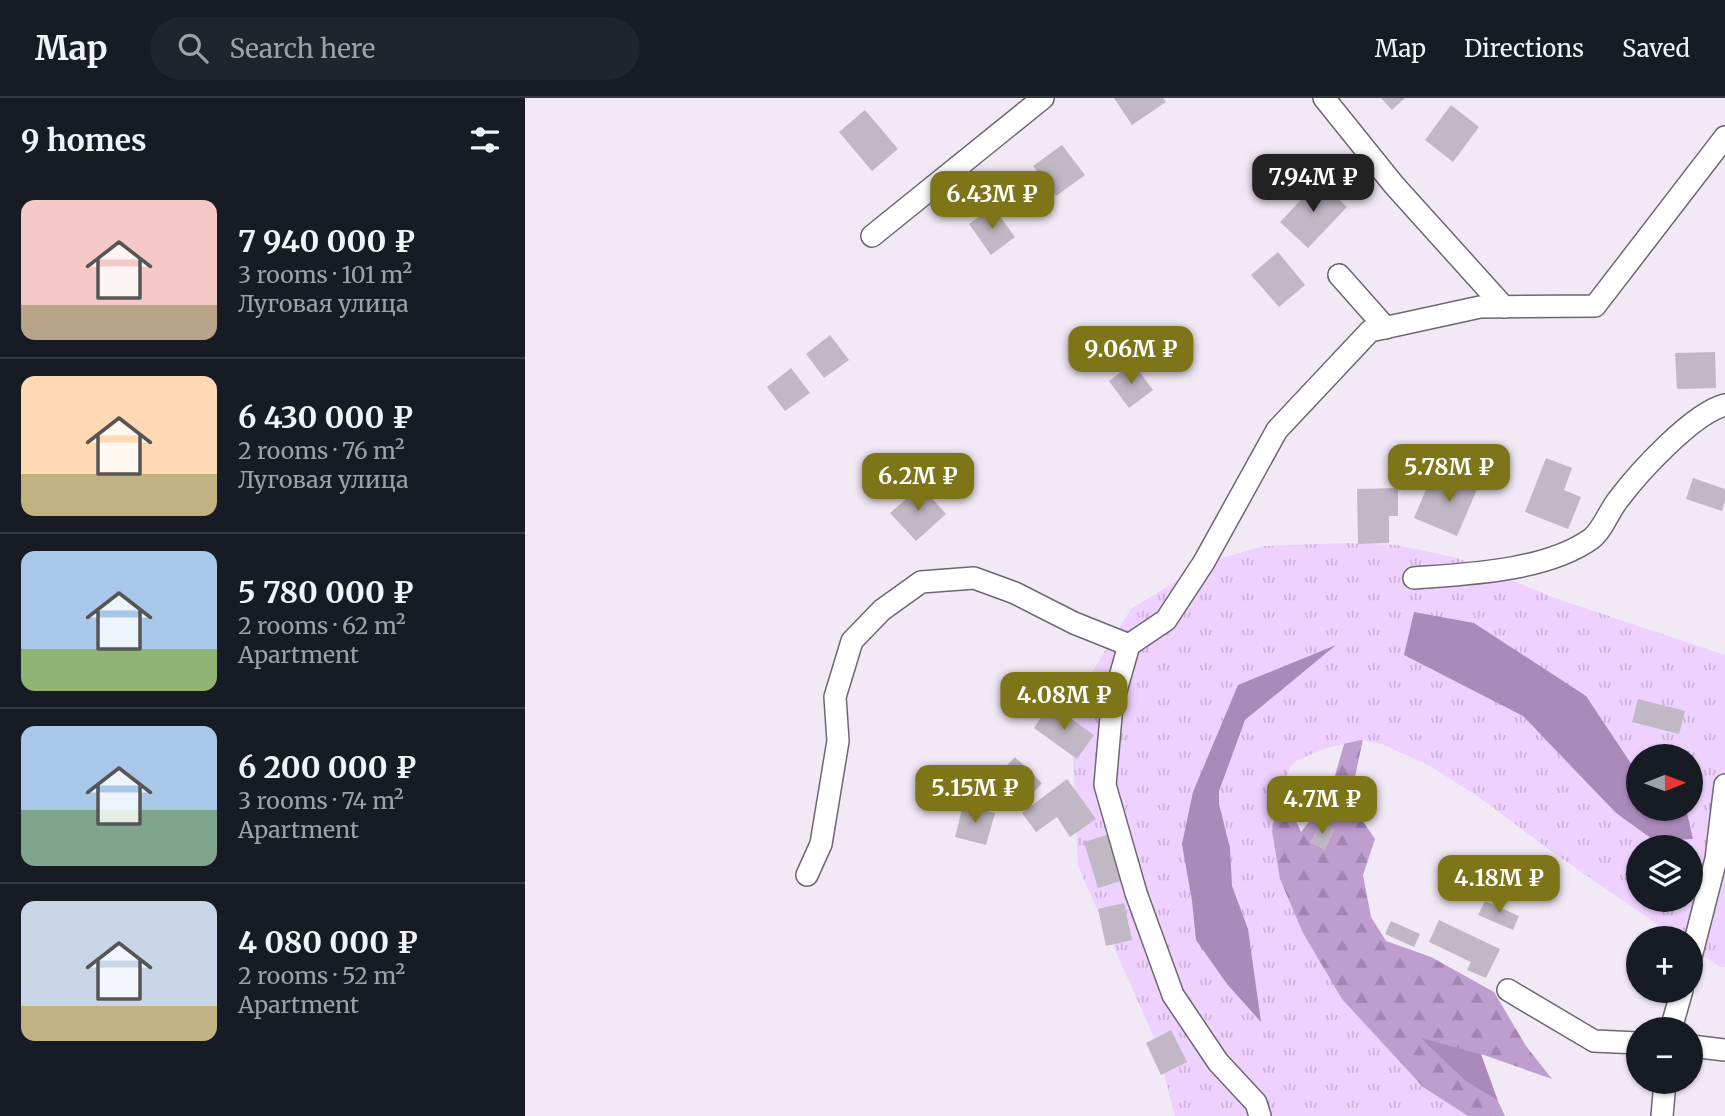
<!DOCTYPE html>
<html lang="en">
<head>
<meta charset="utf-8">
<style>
	:root { --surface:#171b24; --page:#20242c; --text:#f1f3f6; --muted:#9ea1a6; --line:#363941; --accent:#7e7519 }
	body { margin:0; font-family:Merriweather,serif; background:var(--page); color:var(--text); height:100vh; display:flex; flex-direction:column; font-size:26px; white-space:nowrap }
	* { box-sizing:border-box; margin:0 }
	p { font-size:23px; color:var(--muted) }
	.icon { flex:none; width:38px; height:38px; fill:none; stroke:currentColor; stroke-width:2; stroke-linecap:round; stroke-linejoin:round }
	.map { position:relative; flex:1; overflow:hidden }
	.drawer { display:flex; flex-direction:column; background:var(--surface); width:525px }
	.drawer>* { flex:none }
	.needle { width:46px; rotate:89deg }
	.tools { position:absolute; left:1101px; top:646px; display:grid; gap:14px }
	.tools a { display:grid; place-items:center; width:77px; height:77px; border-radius:50%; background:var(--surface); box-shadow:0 2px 5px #0004; font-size:35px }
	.price { position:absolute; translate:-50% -60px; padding:0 16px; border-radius:14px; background:var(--accent); color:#fff; font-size:23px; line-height:46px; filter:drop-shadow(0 2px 4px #0008) }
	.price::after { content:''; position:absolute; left:50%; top:42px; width:21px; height:16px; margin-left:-10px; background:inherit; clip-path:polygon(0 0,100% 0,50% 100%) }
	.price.selected { background:#222; color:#fff }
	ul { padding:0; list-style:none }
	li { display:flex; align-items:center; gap:21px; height:175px; padding:0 21px }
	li+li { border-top:2px solid var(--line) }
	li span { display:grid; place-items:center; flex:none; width:196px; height:140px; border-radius:14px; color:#555 }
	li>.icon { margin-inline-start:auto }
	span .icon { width:84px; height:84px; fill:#fffc; stroke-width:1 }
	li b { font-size:30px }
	h2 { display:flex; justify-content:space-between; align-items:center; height:84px; padding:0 21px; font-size:30px }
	header { display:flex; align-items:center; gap:42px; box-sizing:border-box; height:98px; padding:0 35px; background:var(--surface); border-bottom:2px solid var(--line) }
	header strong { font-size:33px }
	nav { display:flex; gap:38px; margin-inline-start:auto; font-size:24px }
	.search { width:490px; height:63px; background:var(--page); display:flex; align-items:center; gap:18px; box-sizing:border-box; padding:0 24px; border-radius:38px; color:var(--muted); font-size:26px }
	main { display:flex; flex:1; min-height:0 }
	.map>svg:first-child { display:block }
	.forest { fill:url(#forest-firs) }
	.park { fill:url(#park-tufts); fill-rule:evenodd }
	.water { fill:#aa8abb }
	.building { fill:#c0b8c5 }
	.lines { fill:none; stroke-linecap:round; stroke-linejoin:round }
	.street-casing { stroke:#6e6772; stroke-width:24 }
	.street { stroke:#fff; stroke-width:21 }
</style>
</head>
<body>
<header>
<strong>Map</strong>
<div class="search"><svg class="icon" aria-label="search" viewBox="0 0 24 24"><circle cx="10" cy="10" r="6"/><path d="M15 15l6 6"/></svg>Search here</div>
<nav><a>Map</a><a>Directions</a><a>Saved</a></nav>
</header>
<main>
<section class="drawer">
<h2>9 homes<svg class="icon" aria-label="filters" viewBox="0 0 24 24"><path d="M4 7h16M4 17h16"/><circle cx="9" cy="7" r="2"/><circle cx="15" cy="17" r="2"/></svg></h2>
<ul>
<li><span style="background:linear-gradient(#f6c9c9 75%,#b9a48a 0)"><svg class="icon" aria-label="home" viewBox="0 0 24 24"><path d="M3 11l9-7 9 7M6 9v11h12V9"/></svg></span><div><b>7 940 000 ₽</b><p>3 rooms · 101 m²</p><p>Луговая улица</p></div></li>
<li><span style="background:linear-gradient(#ffd9b3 70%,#c2b280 0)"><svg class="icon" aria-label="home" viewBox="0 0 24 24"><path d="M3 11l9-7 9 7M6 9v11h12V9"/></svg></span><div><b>6 430 000 ₽</b><p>2 rooms · 76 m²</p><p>Луговая улица</p></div></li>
<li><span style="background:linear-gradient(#a9c7e8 70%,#8fb573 0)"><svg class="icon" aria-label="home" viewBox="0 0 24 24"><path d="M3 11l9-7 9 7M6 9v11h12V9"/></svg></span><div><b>5 780 000 ₽</b><p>2 rooms · 62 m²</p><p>Apartment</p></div></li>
<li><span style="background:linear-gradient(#a9c7e8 60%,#7fa58c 0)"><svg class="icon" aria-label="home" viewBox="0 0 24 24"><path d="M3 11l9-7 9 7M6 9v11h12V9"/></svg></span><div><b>6 200 000 ₽</b><p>3 rooms · 74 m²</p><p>Apartment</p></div></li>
<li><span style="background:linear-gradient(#c9d6e8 75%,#c2b280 0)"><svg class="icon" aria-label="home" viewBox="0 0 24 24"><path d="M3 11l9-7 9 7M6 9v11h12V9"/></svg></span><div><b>4 080 000 ₽</b><p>2 rooms · 52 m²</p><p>Apartment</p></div></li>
</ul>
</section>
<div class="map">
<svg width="1200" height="1018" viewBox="0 0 1200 1018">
	<defs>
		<pattern id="forest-firs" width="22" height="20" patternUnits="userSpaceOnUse" patternTransform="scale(1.75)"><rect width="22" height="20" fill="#be9dcf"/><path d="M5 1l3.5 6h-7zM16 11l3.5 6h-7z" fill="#a286b1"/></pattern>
		<pattern id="park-tufts" width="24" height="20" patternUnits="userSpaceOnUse" patternTransform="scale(1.75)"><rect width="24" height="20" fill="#efd1ff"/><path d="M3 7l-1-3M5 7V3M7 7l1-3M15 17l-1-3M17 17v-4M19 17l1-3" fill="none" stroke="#ccb2da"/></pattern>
	</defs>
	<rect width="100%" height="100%" fill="#f2e9f6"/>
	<!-- forest -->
	<path class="forest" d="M614 566 755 666 758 695 776 734 804 698 822 636 838 641 827 693 837 722 850 741 838 777 846 819 861 843 906 859 969 894 1001 948 1027 981 956 956 898 941 940 983 973 1003 980 1018H856Z"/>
	<!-- park -->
	<path class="park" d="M821 445 872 447 932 460 1030 500 1200 557V869L1193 868 1166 849V840H1152L1026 753 955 700 905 668 857 646 836 642 801 650 771 663 765 669 753 705 747 733 755 781 778 835 817 901 898 989 943 1018H650L630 942 553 768 548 667 556 592 606 511 680 465 739 448ZM1113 658H1166V710H1113ZM1113 749H1166V802H1113Z"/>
	<!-- water -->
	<g class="water">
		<path d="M889 514 949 525 1061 598 1113 676V710L1156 711 1162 715 1168 741 1130 743 1091 715 998 618 879 557Z"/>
		<path d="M811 547 720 622 694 693V706L705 750 707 788 723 831 736 924 702 886 671 842 667 803 657 746 668 694 713 587Z"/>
		<path d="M896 940 956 956 973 1003 940 983Z"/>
	</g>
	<!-- building -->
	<g class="building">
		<path d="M589 0H638L641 4 607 27Z"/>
		<path d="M856 0H880L867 12Z"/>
		<path d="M926 7 954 29 928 64 900 42Z"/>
		<path d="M340 12 373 51 347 73 314 34Z"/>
		<path d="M537 47 560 77 531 98 508 68Z"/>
		<path d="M794 83 822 109 783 150 755 124Z"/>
		<path d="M468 109 490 139 466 157 444 126Z"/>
		<path d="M753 154 780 187 754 209 726 177Z"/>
		<path d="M305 237 324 262 299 280 281 256Z"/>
		<path d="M1190 254 1191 290 1152 291 1150 255Z"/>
		<path d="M608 265 628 292 604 310 584 283Z"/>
		<path d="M266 270 285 295 260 313 242 289Z"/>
		<path d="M1021 360 1047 370 1039 392 1056 399 1043 431 1000 414Z"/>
		<path d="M931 372 956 382 932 438 889 420 903 387 921 395Z"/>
		<path d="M1168 380 1200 391V402L1197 413 1161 401Z"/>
		<path d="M396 388 421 416 391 443 365 415Z"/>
		<path d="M873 390V418H864V445L833 446 832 391Z"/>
		<path d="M565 578 580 583 569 615 553 610Z"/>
		<path d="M1113 601 1160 613 1154 636 1107 624Z"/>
		<path d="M525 606 569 637 552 661 509 630Z"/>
		<path d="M490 659 517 685 496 708 468 682Z"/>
		<path d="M542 681 571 721 545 739 532 719 511 734 497 715Z"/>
		<path d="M438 707 470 715 461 747 430 739Z"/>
		<path d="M795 723 810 731 800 752 785 745Z"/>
		<path d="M585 736 599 782 573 790 559 744Z"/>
		<path d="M960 803 994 818 988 832 953 817Z"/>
		<path d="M599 805 607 842 581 848 573 811Z"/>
		<path d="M914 822 975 851 961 880 942 872 946 864 904 844Z"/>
		<path d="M866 823 895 836 889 849 860 836Z"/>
		<path d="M646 932 662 964 636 977 621 945Z"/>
	</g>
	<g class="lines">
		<!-- street casing -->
		<g class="street-casing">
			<g id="street">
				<path d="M799 0 869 87 979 209"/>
				<path d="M347 138 518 0"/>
				<path d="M814 177 861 230"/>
				<path d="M889 480C943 476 1021 473 1066 441 1077 433 1084 413 1093 402 1113 375 1168 315 1200 307"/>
				<path d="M282 777 296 746 313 643 310 599 327 543 357 512 396 484 449 480 490 495 549 525 604 547"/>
				<path d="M1166 859 1191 761 1200 687"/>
				<path d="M983 892 1069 943 1113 945"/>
				<path d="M1146 931 1157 892"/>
				<path d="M1166 948 1200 952"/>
				<path d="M735 1018 731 1005 693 964 648 897 611 795 580 687 587 607 604 547 641 522 679 464 752 332 845 233 955 209 1070 208 1200 39"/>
				<path d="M1137 1018 1140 984"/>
			</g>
		</g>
		<!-- street -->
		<use href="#street" class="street"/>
	</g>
</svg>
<div class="tools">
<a><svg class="needle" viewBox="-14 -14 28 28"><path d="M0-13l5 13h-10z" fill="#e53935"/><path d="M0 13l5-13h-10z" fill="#9ea1a6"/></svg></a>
<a><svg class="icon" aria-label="layers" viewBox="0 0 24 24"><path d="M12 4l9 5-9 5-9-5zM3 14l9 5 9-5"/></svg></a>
<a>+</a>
<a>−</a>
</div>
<b class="price selected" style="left:788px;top:116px">7.94M ₽</b>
<b class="price" style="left:467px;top:133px">6.43M ₽</b>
<b class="price" style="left:606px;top:288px">9.06M ₽</b>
<b class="price" style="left:924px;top:406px">5.78M ₽</b>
<b class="price" style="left:393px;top:415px">6.2M ₽</b>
<b class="price" style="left:539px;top:634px">4.08M ₽</b>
<b class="price" style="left:450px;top:727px">5.15M ₽</b>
<b class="price" style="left:797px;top:738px">4.7M ₽</b>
<b class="price" style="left:974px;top:817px">4.18M ₽</b>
</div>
</main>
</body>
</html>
